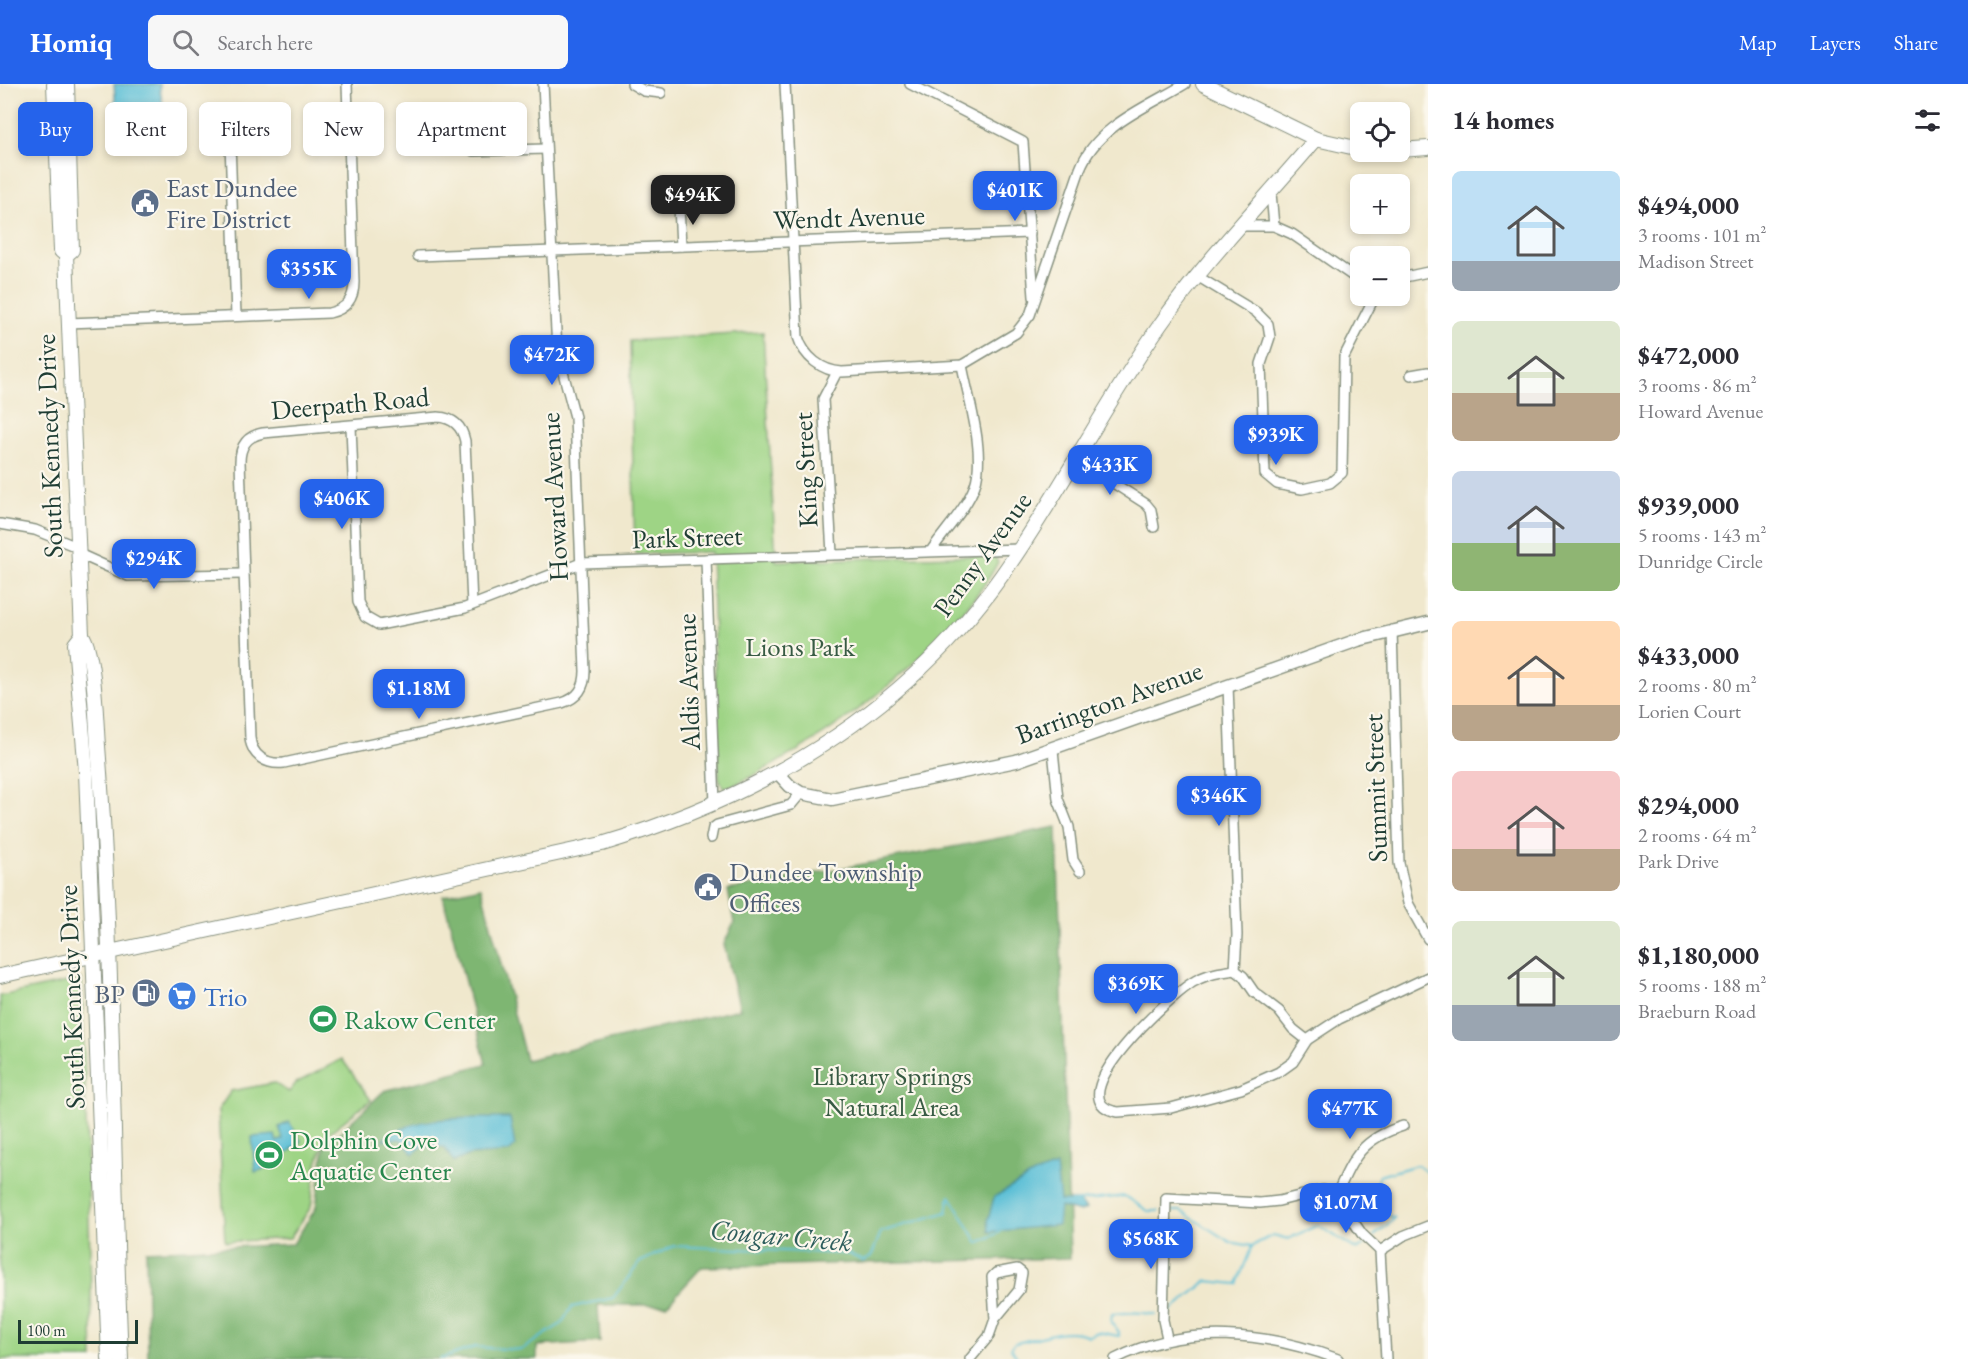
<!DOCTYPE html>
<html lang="en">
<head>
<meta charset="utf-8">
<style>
	:root { --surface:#fff; --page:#f7f7f7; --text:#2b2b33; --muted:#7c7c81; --accent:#2563eb }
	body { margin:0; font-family:"EB Garamond",serif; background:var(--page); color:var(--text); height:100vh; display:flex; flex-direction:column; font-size:22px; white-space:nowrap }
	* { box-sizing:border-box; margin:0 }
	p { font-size:20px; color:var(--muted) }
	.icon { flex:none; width:33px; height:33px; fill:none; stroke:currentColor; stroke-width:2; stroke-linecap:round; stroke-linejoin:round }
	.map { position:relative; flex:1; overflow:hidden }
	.sheet { display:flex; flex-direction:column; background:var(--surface); width:540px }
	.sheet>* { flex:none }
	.top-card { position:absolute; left:18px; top:18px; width:570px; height:54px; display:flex; gap:12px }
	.fabs { position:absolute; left:1350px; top:18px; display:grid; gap:12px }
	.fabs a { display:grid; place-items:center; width:60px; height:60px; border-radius:9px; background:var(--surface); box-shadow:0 3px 9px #0003; font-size:30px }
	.scale { position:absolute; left:18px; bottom:15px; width:120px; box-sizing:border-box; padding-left:6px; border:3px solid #1f3d34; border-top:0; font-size:16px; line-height:21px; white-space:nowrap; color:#1f3d34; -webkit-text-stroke:4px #fbf7ec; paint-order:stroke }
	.price { position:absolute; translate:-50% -51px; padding:0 14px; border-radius:12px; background:var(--accent); color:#fff; font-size:20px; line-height:39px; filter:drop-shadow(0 2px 3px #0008) }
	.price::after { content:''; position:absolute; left:50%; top:36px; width:18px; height:14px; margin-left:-9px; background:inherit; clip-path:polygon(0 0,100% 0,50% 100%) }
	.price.current { background:#222; color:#fff }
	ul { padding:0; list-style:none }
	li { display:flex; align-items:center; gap:18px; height:150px; padding:0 24px }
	li span { display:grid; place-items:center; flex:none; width:168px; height:120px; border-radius:9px; color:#555 }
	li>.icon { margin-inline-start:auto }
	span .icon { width:72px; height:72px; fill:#fffc; stroke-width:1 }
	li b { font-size:26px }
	h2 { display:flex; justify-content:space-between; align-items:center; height:72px; padding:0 24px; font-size:26px }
	.chip { padding:0 21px; border-radius:9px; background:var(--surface); box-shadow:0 3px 9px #0003; font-size:21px; line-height:54px }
	.chip.current { background:var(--accent); color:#fff }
	header { display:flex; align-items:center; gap:36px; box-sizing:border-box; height:84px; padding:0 30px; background:var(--accent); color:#fff }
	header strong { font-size:28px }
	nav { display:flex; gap:33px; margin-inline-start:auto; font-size:21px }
	.search { width:420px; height:54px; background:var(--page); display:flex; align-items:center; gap:15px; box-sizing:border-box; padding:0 21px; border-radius:9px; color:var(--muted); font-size:22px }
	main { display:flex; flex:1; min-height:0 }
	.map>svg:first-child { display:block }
	.green { fill:#9ed485; stroke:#5e885c; stroke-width:1.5 }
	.forest { fill:#7eb672; stroke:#4e7a53; stroke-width:1.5 }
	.water { fill:#58bed6; stroke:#3c7e85; stroke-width:1.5 }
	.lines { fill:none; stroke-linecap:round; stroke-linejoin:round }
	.stream { stroke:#58bed6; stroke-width:2 }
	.street-casing { stroke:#889280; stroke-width:12 }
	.secondary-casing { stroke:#889280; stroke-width:15 }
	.primary-casing { stroke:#889280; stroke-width:16 }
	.street { stroke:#fff; stroke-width:9 }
	.secondary { stroke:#fff; stroke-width:12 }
	.primary { stroke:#fff; stroke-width:14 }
	.labels { text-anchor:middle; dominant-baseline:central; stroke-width:4.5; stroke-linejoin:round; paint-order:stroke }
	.service-label { font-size:27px; fill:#4e5e75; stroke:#fbf7ec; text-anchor:start }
	.street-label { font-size:27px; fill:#1f3d34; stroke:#fbf7ec }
	.park-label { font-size:27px; fill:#385b44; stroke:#fbf7ec }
	.shop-label { font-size:27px; fill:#366cbe; stroke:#fbf7ec; text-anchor:start }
	.leisure-label { font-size:27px; fill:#27864d; stroke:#fbf7ec; text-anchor:start }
	.water-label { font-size:28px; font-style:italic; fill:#2d5d5c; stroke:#fbf7ec }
</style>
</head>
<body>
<header>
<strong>Homiq</strong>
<div class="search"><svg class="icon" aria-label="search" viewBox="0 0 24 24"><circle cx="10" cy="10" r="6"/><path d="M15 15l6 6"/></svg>Search here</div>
<nav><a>Map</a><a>Layers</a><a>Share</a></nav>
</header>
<main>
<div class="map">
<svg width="1428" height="1275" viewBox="0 0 1428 1275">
	<rect width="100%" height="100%" fill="#fbf7ec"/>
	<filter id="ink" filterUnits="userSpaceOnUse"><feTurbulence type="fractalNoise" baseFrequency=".0167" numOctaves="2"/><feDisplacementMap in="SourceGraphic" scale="12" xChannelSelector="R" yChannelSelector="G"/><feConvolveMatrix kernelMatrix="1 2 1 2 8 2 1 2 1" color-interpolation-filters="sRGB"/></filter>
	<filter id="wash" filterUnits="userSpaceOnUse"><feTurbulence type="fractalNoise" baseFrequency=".008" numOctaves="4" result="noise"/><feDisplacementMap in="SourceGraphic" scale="24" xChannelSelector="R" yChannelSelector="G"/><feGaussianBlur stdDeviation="1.35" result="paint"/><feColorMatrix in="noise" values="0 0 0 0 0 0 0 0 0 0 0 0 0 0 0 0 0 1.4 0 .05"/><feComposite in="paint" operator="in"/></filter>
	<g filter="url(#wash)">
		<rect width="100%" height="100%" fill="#f0e8cd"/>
		<!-- green -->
		<g class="green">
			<path d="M763 248 776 477 994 471 998 478C983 507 962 529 940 553 879 617 809 665 730 703H723L719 694 711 468 635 470 630 257Z"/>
			<path d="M82 895 93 1275H0V912Z"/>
			<path d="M342 975 371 1016 325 1052 316 1084 311 1123 290 1154 225 1158 218 1026 231 1007 274 999 289 1008 296 999Z"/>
		</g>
		<!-- forest -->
		<path class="forest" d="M1057 743 1070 1174 702 1183 667 1221H598L600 1258 537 1262V1275H148L146 1167 293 1160 316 1124 324 1063 384 1007 486 980 443 812 481 803 526 976 740 925 724 860 734 839 728 806Z"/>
		<!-- water -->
		<g class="water">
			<path d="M114 0H160C159 23 174 31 170 47L139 50 117 40Z"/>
			<path d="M510 1034 515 1062 509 1068 469 1071 454 1078 444 1063 424 1061 413 1070 401 1055 382 1056C417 1029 467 1035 510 1034Z"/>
			<path d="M289 1038 301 1057 273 1082 255 1088 252 1053 275 1051 277 1058 283 1055 279 1043Z"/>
			<path d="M1056 1082 1060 1117H1079L1086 1125 1081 1128 1060 1123 1058 1141 989 1148 988 1136 994 1113 1034 1090Z"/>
		</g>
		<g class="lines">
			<!-- stream -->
			<g class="stream">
				<path d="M1071 1118 1125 1112 1148 1127H1158"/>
				<path d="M1172 1127H1181L1230 1158 1252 1162 1273 1151 1288 1155 1318 1141 1357 1166 1364 1161"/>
				<path d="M1374 1152 1395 1134 1372 1124 1379 1092 1417 1081 1428 1089"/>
				<path d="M1169 1228 1207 1197 1237 1200 1252 1162"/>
				<path d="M440 1275 475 1263 521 1266 561 1240 572 1223 613 1214 640 1178 674 1162 849 1170 863 1177 871 1173 881 1148 947 1128 950 1112 978 1159 1000 1148"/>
				<path d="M1018 1275 1011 1264 1015 1259C1041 1255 1064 1241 1089 1252L1098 1248 1119 1252V1248L1111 1239 1112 1230C1127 1228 1142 1227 1156 1231"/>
			</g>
		</g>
	</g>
	<g filter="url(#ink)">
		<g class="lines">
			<!-- street casing -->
			<g class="street-casing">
				<g id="street">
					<path d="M632 0 644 7 661 9"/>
					<path d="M785 0 798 253C804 273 822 287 842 288L962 281 1016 249 1030 231 1080 85C1096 42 1149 22 1185 0"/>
					<path d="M910 0 1023 58 1034 213"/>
					<path d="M217 48 226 52 230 58 236 232"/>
					<path d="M473 67 546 65"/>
					<path d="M1271 109 1274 142"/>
					<path d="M679 122 681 162"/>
					<path d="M1243 142H1274L1292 150 1360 197"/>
					<path d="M418 172 1030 149"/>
					<path d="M1197 192 1256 228 1268 240 1270 253 1261 280 1265 390 1277 400 1302 405 1330 399 1342 389 1344 273 1375 212"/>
					<path d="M1400 194 1428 188"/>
					<path d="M68 239 329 229C347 225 354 215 354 198L347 0"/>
					<path d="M1411 291 1428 288"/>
					<path d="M351 342 358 518 365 533 379 541 465 524 581 479 1020 465"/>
					<path d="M1076 375 1146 420 1151 426 1154 443"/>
					<path d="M0 440 35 446 77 463"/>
					<path d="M931 467C945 446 967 424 975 401 986 368 968 314 962 281"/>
					<path d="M77 469 128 492 243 490"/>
					<path d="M832 470 823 315 837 288"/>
					<path d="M706 475 715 720"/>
					<path d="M472 521 465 357C462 342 453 334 438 333L263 349C247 352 240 362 240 378L250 654C252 672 266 681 284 679L562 619C578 614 585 604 585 587L575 333 557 266 543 0"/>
					<path d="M1392 546 1399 779 1408 819 1428 855"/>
					<path d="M1228 601 1237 851 1235 886"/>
					<path d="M1053 666 1058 715 1069 743 1073 776 1080 787"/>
					<path d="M711 754 713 744 717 741 791 721 801 709"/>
					<path d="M1235 886C1221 888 1207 890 1195 897 1174 908 1052 1018 1118 1028L1171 1024 1241 1005 1279 988 1293 978 1307 956"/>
					<path d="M1235 886 1243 892 1254 908 1279 927 1293 945 1307 956 1339 935 1428 893"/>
					<path d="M1336 1112C1353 1074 1361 1055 1403 1042"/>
					<path d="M1380 1167 1386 1275"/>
					<path d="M1380 1167 1403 1152 1428 1142"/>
					<path d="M1167 1254 1163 1236 1166 1114 1260 1119 1279 1117 1323 1106 1336 1112 1362 1150 1380 1167"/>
					<path d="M970 1275 989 1252 995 1235 992 1193 996 1189 1017 1185 1022 1189 1019 1206 995 1235"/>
					<path d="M1115 1275C1186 1239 1266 1248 1338 1275"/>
				</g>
			</g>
			<!-- secondary casing -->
			<g class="secondary-casing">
				<path id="secondary" d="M779 690 790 702 801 709 832 715 1016 677 1358 556 1428 539"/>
			</g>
			<!-- primary casing -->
			<g class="primary-casing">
				<g id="primary">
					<path d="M54 0 61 167 66 171 82 551C95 570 96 637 98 662 114 866 112 1071 121 1275"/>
					<path d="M1203 0 1316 55 1360 65"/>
					<path d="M1400 66 1428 64"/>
					<path d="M66 171 72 166 67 0"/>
					<path d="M82 551 75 560 86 688 109 1275"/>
					<path d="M0 892 602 760C762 712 904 630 1002 491 1059 411 1103 322 1160 241 1206 175 1264 117 1316 55"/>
				</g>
			</g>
			<!-- street -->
			<use href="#street" class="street"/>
			<!-- secondary -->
			<use href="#secondary" class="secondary"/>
			<!-- primary -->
			<use href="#primary" class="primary"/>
		</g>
	</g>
	<!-- icons -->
	<defs>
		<g id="civic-disc" transform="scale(1.5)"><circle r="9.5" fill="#5c6f8a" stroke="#fbf7ec"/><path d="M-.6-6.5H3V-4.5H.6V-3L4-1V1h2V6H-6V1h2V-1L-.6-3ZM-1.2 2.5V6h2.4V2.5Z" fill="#fff"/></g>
		<g id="fuel-disc" transform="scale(1.5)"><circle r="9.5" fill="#5c6f8a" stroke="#fbf7ec"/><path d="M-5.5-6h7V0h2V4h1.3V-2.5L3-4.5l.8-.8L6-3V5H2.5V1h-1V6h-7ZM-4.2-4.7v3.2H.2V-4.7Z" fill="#fff"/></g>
		<g id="supermarket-disc" transform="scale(1.5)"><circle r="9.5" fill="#3f7fe0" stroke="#fbf7ec"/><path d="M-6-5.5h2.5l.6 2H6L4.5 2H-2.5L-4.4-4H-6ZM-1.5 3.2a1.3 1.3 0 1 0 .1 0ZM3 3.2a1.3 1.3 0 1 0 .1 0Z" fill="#fff"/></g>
		<g id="stadium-disc" transform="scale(1.5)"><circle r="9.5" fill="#2e9e5b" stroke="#fbf7ec"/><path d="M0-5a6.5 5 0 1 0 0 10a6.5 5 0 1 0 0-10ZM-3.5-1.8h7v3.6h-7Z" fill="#fff"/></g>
	</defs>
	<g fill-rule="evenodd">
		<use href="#civic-disc" x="145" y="119"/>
		<use href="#civic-disc" x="708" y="803"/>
		<use href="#fuel-disc" x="146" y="909"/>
		<use href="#supermarket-disc" x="182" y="912"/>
		<use href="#stadium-disc" x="323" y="935"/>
		<use href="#stadium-disc" x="269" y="1071"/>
	</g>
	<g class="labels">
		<!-- service labels -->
		<g class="service-label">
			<text x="166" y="103">East Dundee<tspan x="166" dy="31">Fire District</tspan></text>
			<text x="729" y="787">Dundee Township<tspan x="729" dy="31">Offices</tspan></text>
			<text x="125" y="909" text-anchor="end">BP</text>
		</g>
		<!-- street labels -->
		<g class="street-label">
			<text transform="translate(849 133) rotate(-2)">Wendt Avenue</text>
			<text transform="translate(350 319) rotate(-5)">Deerpath Road</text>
			<text transform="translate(49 362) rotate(-92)">South Kennedy Drive</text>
			<text transform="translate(805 386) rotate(-93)">King Street</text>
			<text transform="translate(554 413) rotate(-93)">Howard Avenue</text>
			<text transform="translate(687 453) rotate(-2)">Park Street</text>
			<text transform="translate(982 470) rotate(-54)">Penny Avenue</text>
			<text transform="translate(688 598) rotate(-92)">Aldis Avenue</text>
			<text transform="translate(1109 618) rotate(-20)">Barrington Avenue</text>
			<text transform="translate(1375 704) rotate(-92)">Summit Street</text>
			<text transform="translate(71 913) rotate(-92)">South Kennedy Drive</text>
		</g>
		<!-- park labels -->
		<g class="park-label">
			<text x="800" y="562">Lions Park</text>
			<text x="892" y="991">Library Springs<tspan x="892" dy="31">Natural Area</tspan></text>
		</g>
		<!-- shop labels -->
		<g class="shop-label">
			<text x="203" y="912">Trio</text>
		</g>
		<!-- leisure labels -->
		<g class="leisure-label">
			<text x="344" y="935">Rakow Center</text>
			<text x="290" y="1055">Dolphin Cove<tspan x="290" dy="31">Aquatic Center</tspan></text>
		</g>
		<!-- water labels -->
		<g class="water-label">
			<text transform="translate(781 1151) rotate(5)">Cougar Creek</text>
		</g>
	</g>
</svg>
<div class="fabs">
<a><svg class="icon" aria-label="locate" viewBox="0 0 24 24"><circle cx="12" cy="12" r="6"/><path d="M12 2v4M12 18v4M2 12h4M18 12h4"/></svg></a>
<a>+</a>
<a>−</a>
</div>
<div class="scale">100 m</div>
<b class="price" style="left:1015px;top:138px">$401K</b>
<b class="price current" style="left:693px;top:142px">$494K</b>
<b class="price" style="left:309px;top:216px">$355K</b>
<b class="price" style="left:552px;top:302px">$472K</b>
<b class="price" style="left:1276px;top:382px">$939K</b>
<b class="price" style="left:1110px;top:412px">$433K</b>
<b class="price" style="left:342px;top:446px">$406K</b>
<b class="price" style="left:154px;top:506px">$294K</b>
<b class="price" style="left:419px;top:636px">$1.18M</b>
<b class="price" style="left:1219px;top:743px">$346K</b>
<b class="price" style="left:1136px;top:931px">$369K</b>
<b class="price" style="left:1350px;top:1056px">$477K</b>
<b class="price" style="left:1346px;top:1150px">$1.07M</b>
<b class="price" style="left:1151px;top:1186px">$568K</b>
<div class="top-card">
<a class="chip current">Buy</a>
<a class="chip">Rent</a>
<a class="chip">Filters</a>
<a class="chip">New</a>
<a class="chip">Apartment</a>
</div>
</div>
<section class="sheet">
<h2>14 homes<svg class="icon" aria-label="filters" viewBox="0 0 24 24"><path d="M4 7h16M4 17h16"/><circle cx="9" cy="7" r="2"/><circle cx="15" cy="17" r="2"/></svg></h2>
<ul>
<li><span style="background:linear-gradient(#bfe0f5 75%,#9aa5b1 0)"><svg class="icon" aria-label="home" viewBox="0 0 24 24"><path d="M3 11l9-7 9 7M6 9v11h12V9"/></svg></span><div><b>$494,000</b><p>3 rooms · 101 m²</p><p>Madison Street</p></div></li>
<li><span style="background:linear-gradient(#dfe7d0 60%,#b9a48a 0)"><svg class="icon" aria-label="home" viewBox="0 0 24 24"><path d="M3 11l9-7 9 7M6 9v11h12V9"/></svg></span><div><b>$472,000</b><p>3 rooms · 86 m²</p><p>Howard Avenue</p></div></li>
<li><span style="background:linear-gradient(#c9d6e8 60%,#8fb573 0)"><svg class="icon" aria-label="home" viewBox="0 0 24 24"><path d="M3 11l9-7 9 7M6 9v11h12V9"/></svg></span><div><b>$939,000</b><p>5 rooms · 143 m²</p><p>Dunridge Circle</p></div></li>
<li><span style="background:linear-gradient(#ffd9b3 70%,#b9a48a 0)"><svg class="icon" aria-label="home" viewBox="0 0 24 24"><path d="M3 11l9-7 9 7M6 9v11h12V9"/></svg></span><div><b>$433,000</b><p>2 rooms · 80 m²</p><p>Lorien Court</p></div></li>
<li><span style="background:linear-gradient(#f6c9c9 65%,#b9a48a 0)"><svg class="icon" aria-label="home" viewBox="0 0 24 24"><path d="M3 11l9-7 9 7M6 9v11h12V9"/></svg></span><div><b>$294,000</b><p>2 rooms · 64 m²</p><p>Park Drive</p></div></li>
<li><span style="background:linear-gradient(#dfe7d0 70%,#9aa5b1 0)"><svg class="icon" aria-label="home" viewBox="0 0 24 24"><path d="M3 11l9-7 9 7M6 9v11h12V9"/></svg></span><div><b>$1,180,000</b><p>5 rooms · 188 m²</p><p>Braeburn Road</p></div></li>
</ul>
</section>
</main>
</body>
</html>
